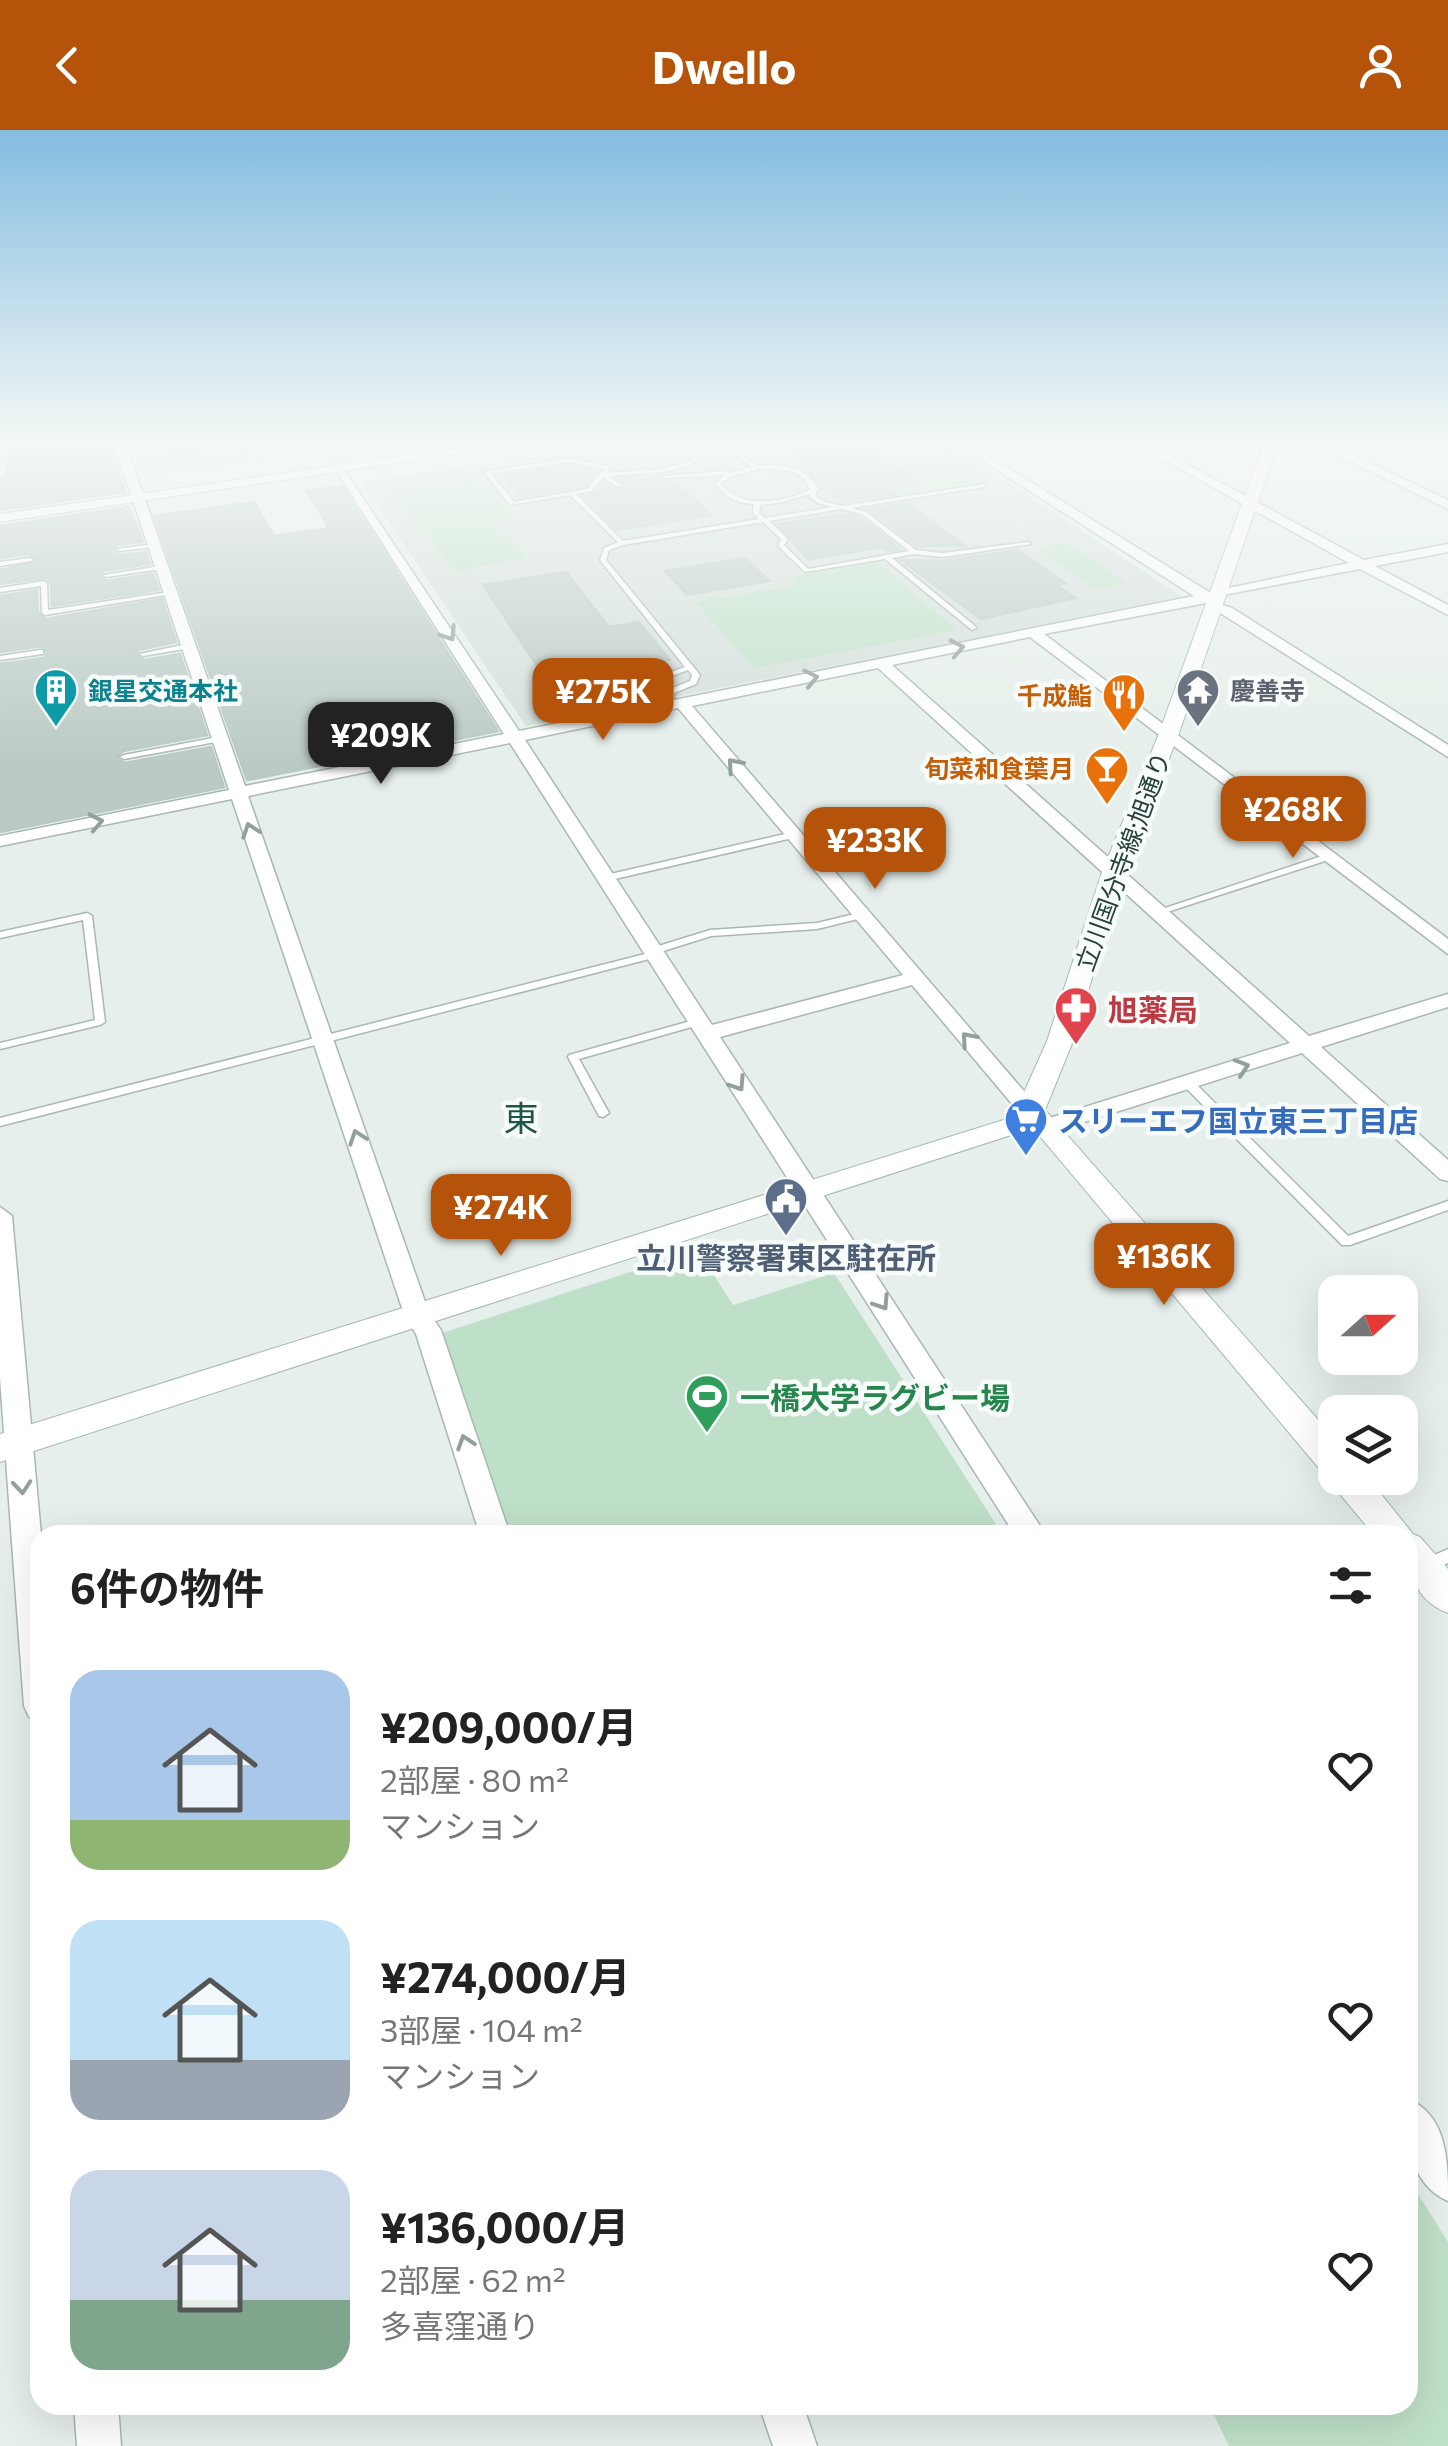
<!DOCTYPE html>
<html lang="ja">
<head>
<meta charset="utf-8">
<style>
	:root { --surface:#fff; --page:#f2f2f2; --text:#222; --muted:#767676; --accent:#b45309 }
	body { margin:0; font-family:Commissioner,"Noto Sans JP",sans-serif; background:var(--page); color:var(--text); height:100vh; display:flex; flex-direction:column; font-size:38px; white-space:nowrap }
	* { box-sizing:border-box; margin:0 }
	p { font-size:32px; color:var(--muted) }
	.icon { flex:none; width:55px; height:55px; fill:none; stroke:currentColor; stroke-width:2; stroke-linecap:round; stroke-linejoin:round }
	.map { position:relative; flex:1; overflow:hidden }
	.sheet { position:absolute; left:30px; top:1395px; width:1388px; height:890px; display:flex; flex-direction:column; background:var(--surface); border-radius:30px; box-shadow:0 10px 40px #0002 }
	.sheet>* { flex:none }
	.needle { width:65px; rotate:69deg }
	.controls { position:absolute; left:1318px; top:1145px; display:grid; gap:20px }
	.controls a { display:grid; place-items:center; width:100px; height:100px; border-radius:20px; background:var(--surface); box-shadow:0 10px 40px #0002; font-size:50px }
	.price { position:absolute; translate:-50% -85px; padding:0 22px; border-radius:20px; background:var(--accent); color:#fff; font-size:32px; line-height:65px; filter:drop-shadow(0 2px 5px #0008) }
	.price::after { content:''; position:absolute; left:50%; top:60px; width:30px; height:22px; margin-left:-15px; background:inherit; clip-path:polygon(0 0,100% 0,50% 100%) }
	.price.selected { background:#222; color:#fff }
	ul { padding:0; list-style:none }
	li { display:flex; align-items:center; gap:30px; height:250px; padding:0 40px }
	li span { display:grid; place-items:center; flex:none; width:280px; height:200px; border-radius:30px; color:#555 }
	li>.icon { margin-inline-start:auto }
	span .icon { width:120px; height:120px; fill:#fffc; stroke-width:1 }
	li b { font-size:42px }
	h2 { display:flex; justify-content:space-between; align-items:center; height:120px; padding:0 40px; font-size:42px }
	header { display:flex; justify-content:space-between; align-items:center; height:130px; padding:0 40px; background:var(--accent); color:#fff; font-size:45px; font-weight:700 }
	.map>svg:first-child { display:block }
	.built { fill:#d4dfda }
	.green { fill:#bfe0c8 }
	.building { fill:#bbcac4; stroke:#b8c9c2; stroke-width:2.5 }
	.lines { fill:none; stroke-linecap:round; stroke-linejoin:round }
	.lane-casing { stroke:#a8b8b2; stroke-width:3 }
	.street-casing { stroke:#a8b8b2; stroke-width:3 }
	.secondary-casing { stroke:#a4bbb3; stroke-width:2 }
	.lane { fill:#fff; fill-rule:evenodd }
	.street { fill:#fff; fill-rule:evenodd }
	.secondary { fill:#fff; fill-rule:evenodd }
	.oneway { stroke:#92a09c }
	.labels { text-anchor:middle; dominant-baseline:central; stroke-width:9; stroke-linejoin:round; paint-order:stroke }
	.far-culture-label { font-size:25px; font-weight:bold; fill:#0d838f; stroke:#f7fbf9; text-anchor:start }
	.far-worship-label { font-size:25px; font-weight:bold; fill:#5b616d; stroke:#f7fbf9; text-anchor:start }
	.far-food-label { font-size:25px; font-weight:bold; fill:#c56008; stroke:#f7fbf9; text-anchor:end }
	.far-street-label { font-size:25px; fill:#24423a; stroke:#f7fbf9 }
	.health-label { font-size:30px; font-weight:bold; fill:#be3a42; stroke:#f7fbf9; text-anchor:start }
	.shop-label { font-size:30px; font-weight:bold; fill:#366cbe; stroke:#f7fbf9; text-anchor:start }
	.service-label { font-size:30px; font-weight:bold; fill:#4e5e75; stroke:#f7fbf9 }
	.leisure-label { font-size:30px; font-weight:bold; fill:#27864d; stroke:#f7fbf9; text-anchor:start }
	.quarter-label { font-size:35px; fill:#1f5548; stroke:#f7fbf9 }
</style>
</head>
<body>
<header><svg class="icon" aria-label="back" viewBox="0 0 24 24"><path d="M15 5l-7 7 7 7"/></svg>Dwello<svg class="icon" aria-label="person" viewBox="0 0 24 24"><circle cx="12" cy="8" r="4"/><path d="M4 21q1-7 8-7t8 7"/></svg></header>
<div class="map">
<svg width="1448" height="2316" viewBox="0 0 1448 2316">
	<rect width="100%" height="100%" fill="#e6efeb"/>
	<!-- built -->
	<g class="built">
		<path d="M131 310H406L146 346Z"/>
		<path d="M648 310H942L1183 467 526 596 362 352Z"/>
	</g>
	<!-- green -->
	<g class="green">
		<path d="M746 310H933L993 349 839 374 819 365 831 360 840 364 917 352 901 339 929 334 909 320 881 325 867 315 795 325 806 336 768 332 767 325Z"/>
		<path d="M243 313 249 325 172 336 167 322Z"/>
		<path d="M479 350 515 389 497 393 528 428 454 441 394 363Z"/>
		<path d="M1066 412 1127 453 1095 459 1036 418Z"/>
		<path d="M877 432 957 500 754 538 695 472 794 456 796 446Z"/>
		<path d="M698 1120 733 1175 834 1143 1003 1405H511L442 1203Z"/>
		<path d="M1408 2048 1448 2112V2316H1229L1209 2275H1408Z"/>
	</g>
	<!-- building -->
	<g class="building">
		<path d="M30 310H110L125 362 0 380V348L6 347 9 318 30 316Z"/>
		<path d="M867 316 916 352 885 357 895 364 842 372 822 357 807 341 813 340 795 325Z"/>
		<path d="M570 336 597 341 586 356 521 367 503 345Z"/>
		<path d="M655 347 674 351 711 385 618 400 585 366 595 363 604 352 620 362 625 354 619 349Z"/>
		<path d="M342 356 498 601 247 650 154 386 254 372 274 406 329 398 307 361Z"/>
		<path d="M907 373 923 385 965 416H917L868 379Z"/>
		<path d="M129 377 143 412 116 415 112 420 119 425 146 422 150 434 102 441 99 446 107 451 153 444 159 460 52 476 51 453 46 448 0 454V440L36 431 30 424 0 428V396Z"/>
		<path d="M848 384 860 387 900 419 887 421 882 417 808 430 778 394Z"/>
		<path d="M1018 420 1065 453 1056 455 1075 468 981 489 901 430 944 431Z"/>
		<path d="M745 428 769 451 687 465 665 441Z"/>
		<path d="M566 442 609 497 639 492 670 530 548 552 483 455Z"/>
		<path d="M37 460 38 483 46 489 162 469 176 512 138 520 135 525 144 530 180 524 190 555 118 566 112 573 120 578 194 566 207 605 123 621 116 628 125 633 211 617 224 657 0 702V534L44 528 47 524 43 516 0 522V466Z"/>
	</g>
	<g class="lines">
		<!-- lane casing -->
		<g class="lane-casing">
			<g id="lane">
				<path d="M704 310H711L715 314C689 348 648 342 609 346L621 355 619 358 603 347 592 361 576 364 623 411 759 389 753 383 754 374C736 373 725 367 715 353L725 345 666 348 663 346 726 341 729 343 751 337 717 310H724L756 336C785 334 803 336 819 359L816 361V366L822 371 842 376 985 354 983 357 851 378 866 382 916 420 943 423 1028 412 1031 414 943 427 914 424 892 428 975 496 976 498 972 500 885 429 805 442 778 416 781 409 763 392 623 415 609 420 606 430 700 545 696 554 674 563V571H668L655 548 685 537 600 430 604 418 618 412 570 365 510 375 484 342 570 328 610 337 607 343C642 339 685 345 709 314ZM570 332 604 339 588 359 514 372 491 343ZM759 339C779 339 803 338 810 360 783 372 741 381 721 353L730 347ZM810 364 811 368 818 373 833 377 765 388 759 383 760 375 778 373ZM842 379 862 384 909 421 808 439 784 415 788 409 769 391ZM688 540 692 545 690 551 670 559 663 549Z"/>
				<path d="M155 414 153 417 119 421 116 419Z"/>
				<path d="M30 428 32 429V431L0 436V432Z"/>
				<path d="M160 436 163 438 162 439 106 447 103 445Z"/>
				<path d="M44 451 47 453 48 480 169 462 172 464 45 485 42 483 41 456 0 462V458Z"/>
				<path d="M187 514H190V518L143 526 139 524Z"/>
				<path d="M40 520H43V524L0 530V526Z"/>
				<path d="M202 557H205V561L119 574 115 572 119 570Z"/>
				<path d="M218 607H221V611L124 629 120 627 124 625Z"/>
				<path d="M794 702 798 705 797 707 606 751 601 748 606 745Z"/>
				<path d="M1328 724 1331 725V729L1161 784H1155L1153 782Z"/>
				<path d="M863 782 868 785 866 787 817 799 711 806 657 823 659 825 657 827 0 996V988L649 823 647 821 649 819 710 800 817 793Z"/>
				<path d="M87 783 92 786 105 892 100 895 0 919V913L95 890 83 790 0 808V802Z"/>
				<path d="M698 889 702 890V894L579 929 609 983 603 987 599 986 568 927 569 925Z"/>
				<path d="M1189 950 1193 951 1348 1106 1448 1071V1080L1350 1115H1342L1185 957 1184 954 1185 951Z"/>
				<path d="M1448 1419V1433L1426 1443 1421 1441 1419 1436 1421 1431Z"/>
			</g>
		</g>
		<!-- street casing -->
		<g class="street-casing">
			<g id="street">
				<path d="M113 310H124L245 656 504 604 332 334 338 331 519 601 1194 466 950 310H963L1209 462 1349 433 1128 310H1142L1364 430 1448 414V422L1375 436 1448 475V485L1360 439 1218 466 1221 469 1215 473 1232 478 1448 615V627L1222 484 1206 479V473L1044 504 1448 809V824L1030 507 892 535 1309 906 1448 864V877L1321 917 1448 1030V1051L1440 1049 1302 923 1056 1001H1040L1037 996 1040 991 1290 913 878 538 692 576 1042 982 1039 987H1023L912 855 720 907 1046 1405H1015L510 613 248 666 429 1183 441 1200 510 1405H480L416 1204 405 1187 232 669 0 716V706L229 660ZM678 578 903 845 712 895 525 610Z"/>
				<path d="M1306 310H1321L1448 370V379Z"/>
				<path d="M0 1077 12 1086 41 1405 40 1592 29 1587 24 1576 0 1248Z"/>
				<path d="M1408 1969C1448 1986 1448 2033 1448 2071 1408 2054 1406 2006 1408 1969Z"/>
				<path d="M74 2275H118L121 2316H77Z"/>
				<path d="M759 2275H803L817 2316H773Z"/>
			</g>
		</g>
		<!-- secondary casing -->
		<g class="secondary-casing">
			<g id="secondary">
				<path d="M515 310H552L0 392V384Z"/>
				<path d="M1265 310H1279L1178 606 1124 742 1073 911 1045 980 1335 1309V1348H1368L1413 1404 1420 1407 1448 1439V1483C1412 1469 1408 1439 1408 1405H1374L1335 1358 1331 1346 1323 1343 1033 998 0 1332V1304L1013 987 1047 911 1102 742 1158 606Z"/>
			</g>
		</g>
		<!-- lane -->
		<use href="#lane" class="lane"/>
		<!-- street -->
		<use href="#street" class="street"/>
		<!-- secondary -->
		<use href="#secondary" class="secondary"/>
	</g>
	<!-- one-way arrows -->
	<defs><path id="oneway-chevron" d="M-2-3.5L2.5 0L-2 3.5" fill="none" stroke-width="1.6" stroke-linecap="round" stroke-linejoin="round" transform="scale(2.5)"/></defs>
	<g class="oneway">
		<use href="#oneway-chevron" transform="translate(449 504) rotate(57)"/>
		<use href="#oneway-chevron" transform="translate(957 518) rotate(-11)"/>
		<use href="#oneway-chevron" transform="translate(811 548) rotate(-12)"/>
		<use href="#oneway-chevron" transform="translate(734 635) rotate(-131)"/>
		<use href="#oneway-chevron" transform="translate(96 692) rotate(-11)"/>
		<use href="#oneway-chevron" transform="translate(250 700) rotate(-109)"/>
		<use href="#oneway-chevron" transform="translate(968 909) rotate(-131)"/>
		<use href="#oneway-chevron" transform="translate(1242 937) rotate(-18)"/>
		<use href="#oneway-chevron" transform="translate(738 954) rotate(57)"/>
		<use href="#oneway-chevron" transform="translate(357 1007) rotate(-109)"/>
		<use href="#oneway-chevron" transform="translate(882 1173) rotate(57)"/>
		<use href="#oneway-chevron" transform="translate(465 1312) rotate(-108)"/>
		<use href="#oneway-chevron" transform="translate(22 1357) rotate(85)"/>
	</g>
	<!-- sky -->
	<linearGradient id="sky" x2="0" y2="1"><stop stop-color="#84bce0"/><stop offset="0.49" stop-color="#f4f8f6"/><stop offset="1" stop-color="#f4f8f6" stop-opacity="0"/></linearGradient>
	<rect width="1448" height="635" fill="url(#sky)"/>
	<!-- icons -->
	<defs>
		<g id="building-pin" transform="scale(2.25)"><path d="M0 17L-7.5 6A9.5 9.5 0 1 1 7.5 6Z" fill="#0f9aa8" stroke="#f7fbf9"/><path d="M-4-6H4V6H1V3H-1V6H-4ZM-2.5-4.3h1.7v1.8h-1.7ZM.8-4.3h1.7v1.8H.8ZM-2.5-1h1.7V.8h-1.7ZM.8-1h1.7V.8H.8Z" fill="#fff"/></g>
		<g id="temple-pin" transform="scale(2.25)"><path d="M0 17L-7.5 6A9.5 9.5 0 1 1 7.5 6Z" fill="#6b7280" stroke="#f7fbf9"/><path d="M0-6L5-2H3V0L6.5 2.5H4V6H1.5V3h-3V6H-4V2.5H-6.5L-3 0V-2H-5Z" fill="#fff"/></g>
		<g id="restaurant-pin" transform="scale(2.25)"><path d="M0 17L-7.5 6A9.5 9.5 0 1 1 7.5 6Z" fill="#e8710a" stroke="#f7fbf9"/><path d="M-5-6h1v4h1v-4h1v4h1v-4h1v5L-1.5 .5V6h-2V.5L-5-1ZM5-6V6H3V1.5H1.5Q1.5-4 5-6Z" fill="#fff"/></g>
		<g id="bar-pin" transform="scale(2.25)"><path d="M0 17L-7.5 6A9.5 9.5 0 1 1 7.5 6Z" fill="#e8710a" stroke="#f7fbf9"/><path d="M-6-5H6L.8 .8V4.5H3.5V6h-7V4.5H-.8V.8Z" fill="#fff"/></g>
		<g id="pharmacy-pin" transform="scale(2.25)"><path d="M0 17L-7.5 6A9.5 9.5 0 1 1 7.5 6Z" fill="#e0444e" stroke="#f7fbf9"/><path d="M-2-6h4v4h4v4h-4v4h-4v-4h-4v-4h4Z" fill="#fff"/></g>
		<g id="supermarket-pin" transform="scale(2.25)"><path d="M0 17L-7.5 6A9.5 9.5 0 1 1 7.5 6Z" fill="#3f7fe0" stroke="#f7fbf9"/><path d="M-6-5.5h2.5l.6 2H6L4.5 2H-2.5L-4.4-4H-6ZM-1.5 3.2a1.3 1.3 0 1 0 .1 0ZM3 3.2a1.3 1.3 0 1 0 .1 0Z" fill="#fff"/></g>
		<g id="civic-pin" transform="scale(2.25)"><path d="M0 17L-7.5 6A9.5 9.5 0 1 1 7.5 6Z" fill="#5c6f8a" stroke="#f7fbf9"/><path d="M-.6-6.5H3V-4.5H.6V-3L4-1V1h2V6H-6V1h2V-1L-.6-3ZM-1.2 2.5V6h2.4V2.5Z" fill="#fff"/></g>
		<g id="stadium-pin" transform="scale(2.25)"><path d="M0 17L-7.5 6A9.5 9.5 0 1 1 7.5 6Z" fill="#2e9e5b" stroke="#f7fbf9"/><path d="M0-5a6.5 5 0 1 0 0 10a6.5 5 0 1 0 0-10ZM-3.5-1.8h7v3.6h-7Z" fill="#fff"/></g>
	</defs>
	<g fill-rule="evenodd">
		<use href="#building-pin" x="56" y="560"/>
		<use href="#temple-pin" x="1198" y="560"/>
		<use href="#restaurant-pin" x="1124" y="565"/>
		<use href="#bar-pin" x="1107" y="638"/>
		<use href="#pharmacy-pin" x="1076" y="878"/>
		<use href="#supermarket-pin" x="1026" y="989"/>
		<use href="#civic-pin" x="786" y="1069"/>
		<use href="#stadium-pin" x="707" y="1266"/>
	</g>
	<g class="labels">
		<!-- far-culture labels -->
		<g class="far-culture-label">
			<text x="88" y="560">銀星交通本社</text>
		</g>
		<!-- far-worship labels -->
		<g class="far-worship-label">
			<text x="1230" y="560">慶善寺</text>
		</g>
		<!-- far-food labels -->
		<g class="far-food-label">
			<text x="1092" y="565">千成鮨</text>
			<text x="1074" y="638">旬菜和食葉月</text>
		</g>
		<!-- far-street labels -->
		<g class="far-street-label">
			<text transform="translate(1122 731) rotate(-70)">立川国分寺線;旭通り</text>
		</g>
		<!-- health labels -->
		<g class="health-label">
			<text x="1108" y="878">旭薬局</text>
		</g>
		<!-- shop labels -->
		<g class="shop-label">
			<text x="1058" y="989">スリーエフ国立東三丁目店</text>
		</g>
		<!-- service labels -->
		<g class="service-label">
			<text x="786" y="1126">立川警察署東区駐在所</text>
		</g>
		<!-- leisure labels -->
		<g class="leisure-label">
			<text x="740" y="1266">一橋大学ラグビー場</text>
		</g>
		<!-- quarter labels -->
		<g class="quarter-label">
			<text x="521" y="986">東</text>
		</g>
	</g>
</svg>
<div class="controls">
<a><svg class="needle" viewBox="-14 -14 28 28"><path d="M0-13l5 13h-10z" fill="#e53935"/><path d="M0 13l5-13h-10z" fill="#767676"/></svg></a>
<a><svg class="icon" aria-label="layers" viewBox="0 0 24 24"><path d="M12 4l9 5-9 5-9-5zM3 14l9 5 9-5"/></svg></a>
</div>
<b class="price" style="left:603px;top:613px">¥275K</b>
<b class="price selected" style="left:381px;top:657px">¥209K</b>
<b class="price" style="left:1293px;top:731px">¥268K</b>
<b class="price" style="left:875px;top:762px">¥233K</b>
<b class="price" style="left:501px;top:1129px">¥274K</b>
<b class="price" style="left:1164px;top:1178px">¥136K</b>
<section class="sheet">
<h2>6件の物件<svg class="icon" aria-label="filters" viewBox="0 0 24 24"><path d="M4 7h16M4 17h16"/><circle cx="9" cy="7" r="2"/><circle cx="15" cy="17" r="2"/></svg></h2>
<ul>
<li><span style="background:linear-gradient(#a9c7e8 75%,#8fb573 0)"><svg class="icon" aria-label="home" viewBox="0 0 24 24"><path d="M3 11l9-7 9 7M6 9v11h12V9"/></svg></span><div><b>¥209,000/月</b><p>2部屋 · 80 m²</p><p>マンション</p></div><svg class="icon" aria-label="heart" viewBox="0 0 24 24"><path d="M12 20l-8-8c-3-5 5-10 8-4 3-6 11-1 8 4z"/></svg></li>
<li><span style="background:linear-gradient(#bfe0f5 70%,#9aa5b1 0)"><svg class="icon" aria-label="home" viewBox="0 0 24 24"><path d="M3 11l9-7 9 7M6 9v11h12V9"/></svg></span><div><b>¥274,000/月</b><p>3部屋 · 104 m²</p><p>マンション</p></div><svg class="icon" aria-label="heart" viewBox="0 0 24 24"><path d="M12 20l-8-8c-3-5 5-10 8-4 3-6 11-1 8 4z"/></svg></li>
<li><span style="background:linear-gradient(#c9d6e8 65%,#7fa58c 0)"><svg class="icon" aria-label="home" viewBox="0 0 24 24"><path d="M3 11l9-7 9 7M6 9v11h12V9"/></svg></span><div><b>¥136,000/月</b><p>2部屋 · 62 m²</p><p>多喜窪通り</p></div><svg class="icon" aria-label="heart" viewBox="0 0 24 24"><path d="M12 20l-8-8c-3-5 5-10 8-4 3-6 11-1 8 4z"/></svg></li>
</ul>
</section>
</div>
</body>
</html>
